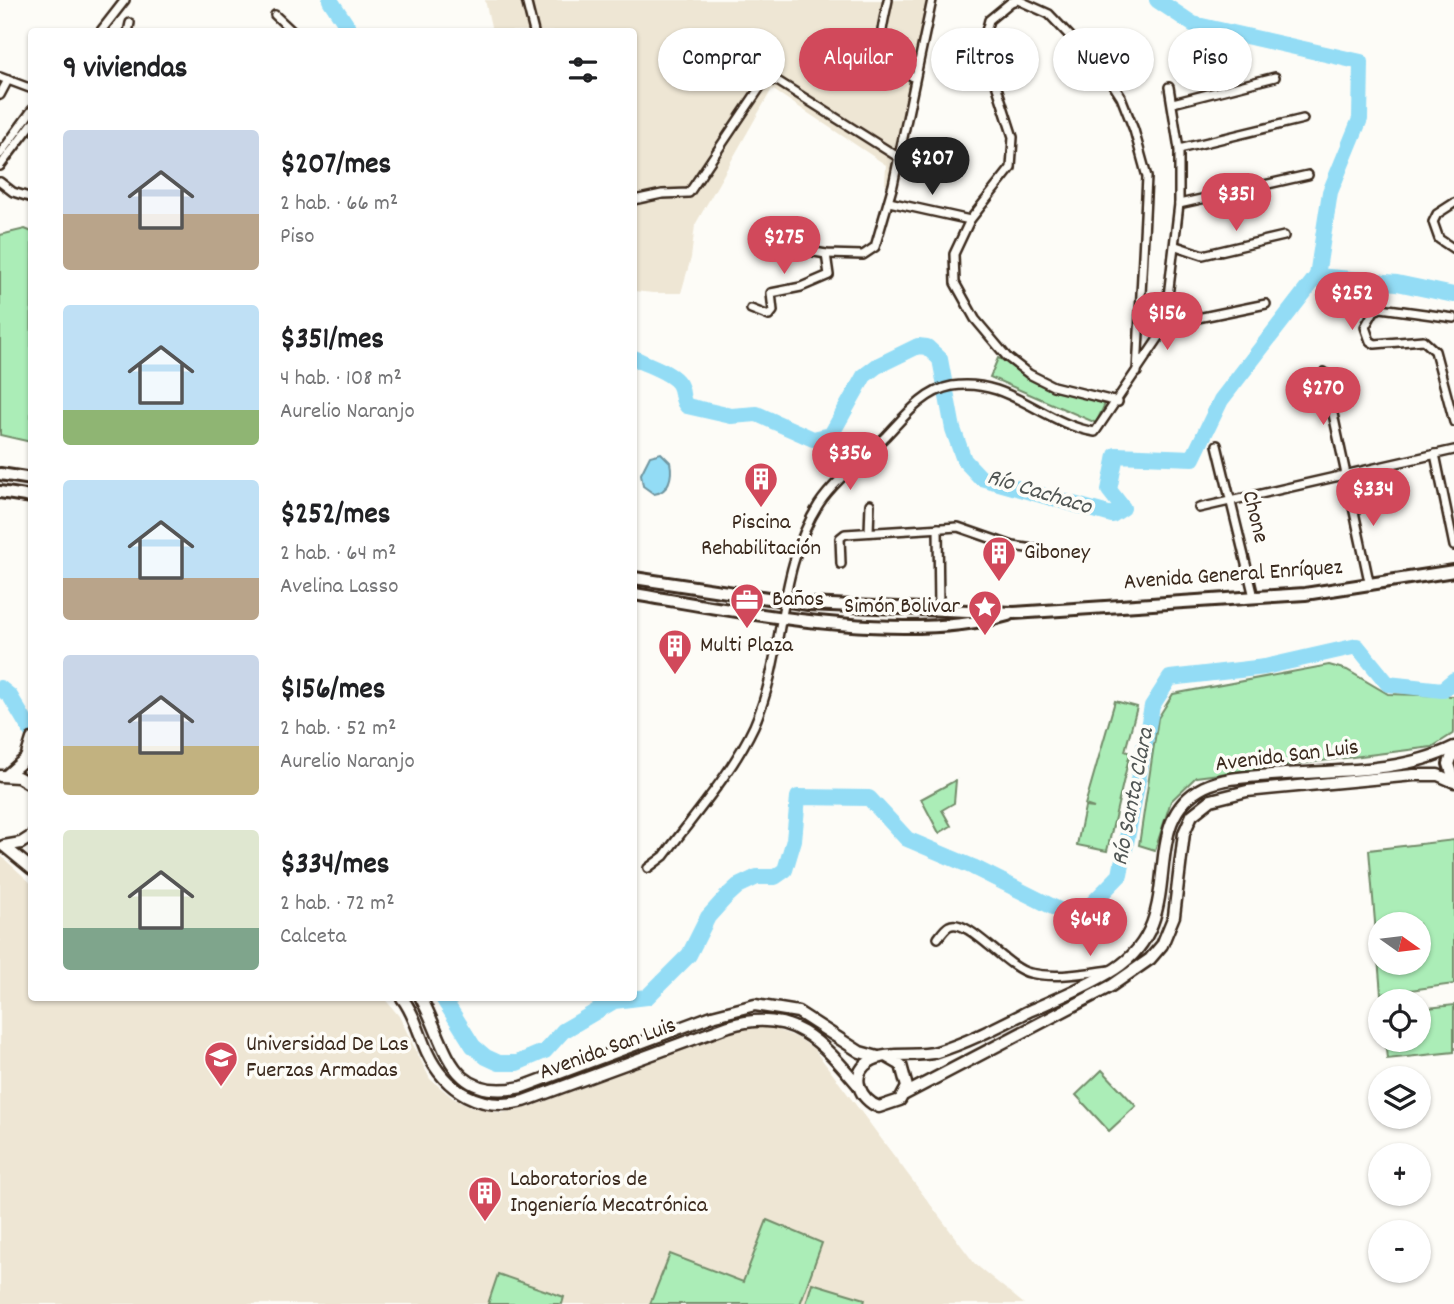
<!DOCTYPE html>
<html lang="es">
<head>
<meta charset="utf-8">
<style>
	:root { --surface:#fff; --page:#f6f6f6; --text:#202124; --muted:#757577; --accent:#d1495b }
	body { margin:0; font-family:Dekko,sans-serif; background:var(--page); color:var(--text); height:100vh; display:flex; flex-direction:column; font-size:26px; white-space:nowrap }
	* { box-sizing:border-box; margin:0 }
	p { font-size:23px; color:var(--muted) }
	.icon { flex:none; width:38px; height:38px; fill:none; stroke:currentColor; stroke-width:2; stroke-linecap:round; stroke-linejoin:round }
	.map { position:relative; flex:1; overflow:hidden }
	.drawer { position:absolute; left:28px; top:28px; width:609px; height:973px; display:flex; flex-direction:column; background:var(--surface); border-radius:7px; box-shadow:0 2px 5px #0004 }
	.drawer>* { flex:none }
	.guide { position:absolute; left:658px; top:28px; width:665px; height:63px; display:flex; gap:14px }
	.needle { width:46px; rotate:104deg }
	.tools { position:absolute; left:1368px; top:912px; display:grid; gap:14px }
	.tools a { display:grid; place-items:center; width:63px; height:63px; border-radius:50%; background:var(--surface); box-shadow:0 2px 5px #0004; font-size:35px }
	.price { position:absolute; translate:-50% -60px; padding:0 16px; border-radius:24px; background:var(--accent); color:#fff; font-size:23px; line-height:46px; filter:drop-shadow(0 2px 4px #0008) }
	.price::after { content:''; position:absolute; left:50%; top:42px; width:21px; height:16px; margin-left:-10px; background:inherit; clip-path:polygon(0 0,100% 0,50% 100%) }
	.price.selected { background:#222; color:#fff }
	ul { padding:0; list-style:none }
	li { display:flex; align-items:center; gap:21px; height:175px; padding:0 35px }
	li span { display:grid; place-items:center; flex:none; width:196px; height:140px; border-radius:7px; color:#555 }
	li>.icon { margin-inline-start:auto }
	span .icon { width:84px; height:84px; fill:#fffc; stroke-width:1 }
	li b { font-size:30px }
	h2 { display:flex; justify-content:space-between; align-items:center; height:84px; padding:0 35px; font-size:30px }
	.tag { padding:0 24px; border-radius:32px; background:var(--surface); box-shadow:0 2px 5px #0004; font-size:24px; line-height:63px }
	.tag.selected { background:var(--accent); color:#fff }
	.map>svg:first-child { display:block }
	.built { fill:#eee6d4 }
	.green { fill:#abedb7; stroke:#738c6a; stroke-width:2; fill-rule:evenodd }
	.water { fill:#93dcf5; stroke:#70959f; stroke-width:2 }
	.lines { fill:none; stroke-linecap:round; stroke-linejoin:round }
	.river { stroke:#93dcf5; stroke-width:16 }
	.minor-casing { stroke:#3b2a1e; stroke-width:12 }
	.tertiary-casing { stroke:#3b2a1e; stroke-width:15 }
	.secondary-casing { stroke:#3b2a1e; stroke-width:16 }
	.minor { stroke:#fdfcf7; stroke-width:7 }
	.tertiary { stroke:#fdfcf7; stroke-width:10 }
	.secondary { stroke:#fdfcf7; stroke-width:10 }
	.labels { text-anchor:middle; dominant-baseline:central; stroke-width:7; stroke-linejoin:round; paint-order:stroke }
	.street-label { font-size:23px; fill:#3b2a1e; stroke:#fdfcf7 }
	.poi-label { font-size:23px; fill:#3b2a1e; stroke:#fdfcf7; text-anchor:start }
	.water-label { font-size:24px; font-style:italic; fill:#515654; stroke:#fdfcf7 }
</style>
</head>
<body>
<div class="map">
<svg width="1454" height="1304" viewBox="0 0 1454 1304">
	<rect width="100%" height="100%" fill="#fdfcf7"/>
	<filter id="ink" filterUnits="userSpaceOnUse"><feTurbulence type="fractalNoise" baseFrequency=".0143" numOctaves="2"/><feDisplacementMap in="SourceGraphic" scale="14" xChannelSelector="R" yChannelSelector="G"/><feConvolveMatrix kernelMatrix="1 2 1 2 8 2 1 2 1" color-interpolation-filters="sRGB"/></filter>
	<g filter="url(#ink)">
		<!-- built -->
		<g class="built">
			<path d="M485 0H937L895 189 885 184 886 165 772 89 695 225 691 258 681 293H653L634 291V32L492 31Z"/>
			<path d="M0 855 31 883 32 998H384L399 1016 430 1079 453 1098 472 1107 501 1113 527 1108 745 1027 773 1028 798 1038 814 1049 975 1264 1024 1304H0Z"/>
		</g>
		<!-- green -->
		<g class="green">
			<path d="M25 229 32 232 31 442 0 435V235Z"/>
			<path d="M998 358 1105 404 1096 423 990 377Z"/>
			<path d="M1329 665 1347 670 1388 694 1454 696V733L1432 747 1196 777 1171 801 1155 850 1139 845 1158 718 1173 694Z"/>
			<path d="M1115 701 1137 707 1125 751 1130 753 1107 851 1077 845 1085 807 1094 808 1085 805Z"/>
			<path d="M956 780 954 803 942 810 951 826 939 833 921 799Z"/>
			<path d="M1454 840V984L1381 994 1369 850ZM1381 924H1419V962H1381Z"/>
			<path d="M1454 1005V1052L1387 1059 1385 1040H1419V1009Z"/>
			<path d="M1102 1070 1136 1106 1109 1131 1076 1095Z"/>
			<path d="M767 1220 822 1243 800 1304H650L670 1254 743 1282Z"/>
			<path d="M498 1274 564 1297 562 1304H488Z"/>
			<path d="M812 1283 865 1299 864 1304H806Z"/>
		</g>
		<!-- water -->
		<path class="water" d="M661 453 670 462C673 476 669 492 654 494L643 486 641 474 650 456Z"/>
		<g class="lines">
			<!-- river -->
			<g class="river">
				<path d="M330 0 351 32"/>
				<path d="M1157 0 1193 24 1361 62 1360 119 1330 192 1317 276 1397 283 1454 295"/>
				<path d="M634 358C646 365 672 372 679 384 684 392 680 399 687 406L731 416 757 414 813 439 831 435 864 376 877 366 918 346 927 347 940 359 953 429 964 460 981 478 1112 515 1123 508 1109 490 1116 455 1193 458 1221 400 1317 276"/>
				<path d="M0 688 10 696 32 733"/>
				<path d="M443 998 473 1046 486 1057 499 1063H517L545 1051 563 1031 614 1001 647 997 689 955 708 917 726 897 738 886 757 877H775L785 870 794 840 798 797 869 798 907 839 973 867 1077 919 1120 875 1152 706 1170 678 1265 667 1357 646 1388 684 1442 690 1454 680"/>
			</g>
			<!-- minor casing -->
			<g class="minor-casing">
				<g id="minor">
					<path d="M526 0 534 32"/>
					<path d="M888 0C879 45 873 50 913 77"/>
					<path d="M275 15 293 32"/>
					<path d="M100 32 125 0"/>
					<path d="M128 32 130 23"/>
					<path d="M0 77 32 89"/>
					<path d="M0 95 8 80"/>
					<path d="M1173 103 1275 77"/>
					<path d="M1179 149 1303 119"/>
					<path d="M0 154 32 110"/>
					<path d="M0 166 32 124"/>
					<path d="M0 182 13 192 32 198"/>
					<path d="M634 200 662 194 689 193 763 83 771 80 779 82 898 157"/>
					<path d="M889 202 970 220"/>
					<path d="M1454 203 1437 214 1433 222 1439 239 1454 249"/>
					<path d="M1179 204 1308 175"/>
					<path d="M770 244 826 254 863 255 875 247 893 185 932 0"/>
					<path d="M1176 246 1203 255 1284 236"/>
					<path d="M751 309 769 316 773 311 771 293 801 287 829 275 826 254"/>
					<path d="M1454 318 1381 308 1374 311 1365 327 1370 341 1375 344 1423 340 1435 351 1454 422"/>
					<path d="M1164 330 1178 322 1266 304"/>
					<path d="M1324 372 1370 586"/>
					<path d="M1118 402 1053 386 1029 374 1007 357 975 319 955 283 954 254 970 220 1011 168 1013 137 993 75 985 35 989 20 1011 2 1018 0 1049 14 1107 75 1121 97 1134 130 1147 177 1137 372"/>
					<path d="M1217 445 1254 597"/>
					<path d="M1435 454 1454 546"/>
					<path d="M1199 508 1454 450"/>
					<path d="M938 528 939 610"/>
					<path d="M869 532 870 504"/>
					<path d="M841 564 840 538 845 534 958 527 1013 546 1040 550"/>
					<path d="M648 868 664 856C695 814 732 773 754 726 786 654 776 572 819 504 834 481 866 456 886 436 905 416 924 391 952 386 1008 377 1043 424 1095 432L1164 330 1179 204V149L1169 87"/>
					<path d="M938 938C941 934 945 928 949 926 967 916 1007 969 1030 973 1057 979 1085 973 1111 970"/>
				</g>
			</g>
			<!-- tertiary casing -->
			<g class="tertiary-casing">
				<g id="tertiary">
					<path d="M7 775 26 758 32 739"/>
					<path d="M0 776 18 777 32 785"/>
					<path d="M4 846 32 869"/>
					<path d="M4 846 21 843 32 836"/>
					<path d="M402 998C414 1013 419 1034 427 1052 445 1091 481 1112 524 1101L729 1026C792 1007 821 1041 859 1086"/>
					<path d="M421 998C447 1045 448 1103 522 1087L712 1016 755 1005 798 1012 860 1052 878 1057"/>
					<path d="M887 1057 901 1065 907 1087 900 1100 879 1107C860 1100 849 1075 869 1062 886 1050 917 1058 937 1052 969 1042 999 1026 1029 1011 1058 998 1088 986 1115 969 1193 919 1133 823 1204 787 1225 777 1249 777 1271 775 1330 770 1400 774 1454 747"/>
					<path d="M905 1094 1111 986 1150 959 1162 945 1174 916 1184 833 1192 815 1211 800 1247 791 1414 775H1438L1454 782"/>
				</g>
			</g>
			<!-- secondary casing -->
			<g class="secondary-casing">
				<g id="secondary">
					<path d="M0 474 32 479"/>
					<path d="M0 492 32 497"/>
					<path d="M634 578 808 604 1014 613 1305 594 1454 571"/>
					<path d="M634 594C742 612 903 645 1008 615"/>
					<path d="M1454 750 1449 764 1454 779"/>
				</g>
			</g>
			<!-- minor -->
			<use href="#minor" class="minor"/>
			<!-- tertiary -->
			<use href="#tertiary" class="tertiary"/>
			<!-- secondary -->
			<use href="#secondary" class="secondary"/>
		</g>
	</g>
	<!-- icons -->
	<defs>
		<g id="building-pin" transform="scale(1.75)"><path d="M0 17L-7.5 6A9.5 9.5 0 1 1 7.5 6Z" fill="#d1495b" stroke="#fdfcf7"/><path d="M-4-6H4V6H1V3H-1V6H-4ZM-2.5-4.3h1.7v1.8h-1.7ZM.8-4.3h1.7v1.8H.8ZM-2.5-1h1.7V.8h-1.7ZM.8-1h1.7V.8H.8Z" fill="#fff"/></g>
		<g id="office-pin" transform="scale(1.75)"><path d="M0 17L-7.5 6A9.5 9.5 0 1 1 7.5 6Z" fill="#d1495b" stroke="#fdfcf7"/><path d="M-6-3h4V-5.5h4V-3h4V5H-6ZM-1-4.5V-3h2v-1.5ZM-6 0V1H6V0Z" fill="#fff"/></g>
		<g id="sight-pin" transform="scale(1.75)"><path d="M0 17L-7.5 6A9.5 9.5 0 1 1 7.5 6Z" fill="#d1495b" stroke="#fdfcf7"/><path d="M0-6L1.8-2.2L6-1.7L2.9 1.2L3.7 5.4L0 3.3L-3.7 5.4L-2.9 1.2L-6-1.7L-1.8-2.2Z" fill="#fff"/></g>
		<g id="university-pin" transform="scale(1.75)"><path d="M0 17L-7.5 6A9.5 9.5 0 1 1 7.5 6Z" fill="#d1495b" stroke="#fdfcf7"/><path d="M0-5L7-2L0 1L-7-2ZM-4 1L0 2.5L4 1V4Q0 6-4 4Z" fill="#fff"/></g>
	</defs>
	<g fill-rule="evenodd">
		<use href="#building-pin" x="761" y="479"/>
		<use href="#building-pin" x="999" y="553"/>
		<use href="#office-pin" x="747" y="600"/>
		<use href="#sight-pin" x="985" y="607"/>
		<use href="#building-pin" x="675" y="646"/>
		<use href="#university-pin" x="221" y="1058"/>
		<use href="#building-pin" x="485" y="1193"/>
	</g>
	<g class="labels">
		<!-- street labels -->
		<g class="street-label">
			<text transform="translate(1254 517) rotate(76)">Chone</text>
			<text transform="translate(1233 576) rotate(-4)">Avenida General Enríquez</text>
			<text transform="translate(1287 757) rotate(-7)">Avenida San Luis</text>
			<text transform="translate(608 1050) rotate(-20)">Avenida San Luis</text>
		</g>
		<!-- poi labels -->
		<g class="poi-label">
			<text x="761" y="523" text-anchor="middle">Piscina<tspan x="761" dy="26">Rehabilitación</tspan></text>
			<text x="1024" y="553">Giboney</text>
			<text x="772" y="600">Baños</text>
			<text x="960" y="607" text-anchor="end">Simón Bolivar</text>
			<text x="700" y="646">Multi Plaza</text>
			<text x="246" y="1045">Universidad De Las<tspan x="246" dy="26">Fuerzas Armadas</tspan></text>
			<text x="510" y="1180">Laboratorios de<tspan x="510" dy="26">Ingeniería Mecatrónica</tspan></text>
		</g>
		<!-- water labels -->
		<g class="water-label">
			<text transform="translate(1039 493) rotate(17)">Río Cachaco</text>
			<text transform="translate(1134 797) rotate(-79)">Río Santa Clara</text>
		</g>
	</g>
</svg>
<div class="tools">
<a><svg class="needle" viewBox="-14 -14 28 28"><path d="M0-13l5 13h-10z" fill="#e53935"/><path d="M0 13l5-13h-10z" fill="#757577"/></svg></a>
<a><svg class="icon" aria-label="locate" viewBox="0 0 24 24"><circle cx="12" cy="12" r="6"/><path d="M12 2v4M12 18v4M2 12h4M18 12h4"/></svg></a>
<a><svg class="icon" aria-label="layers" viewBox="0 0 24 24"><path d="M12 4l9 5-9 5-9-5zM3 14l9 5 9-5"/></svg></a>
<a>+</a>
<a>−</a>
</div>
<b class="price selected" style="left:932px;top:197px">$207</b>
<b class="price" style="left:1236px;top:233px">$351</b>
<b class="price" style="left:784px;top:276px">$275</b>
<b class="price" style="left:1352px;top:332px">$252</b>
<b class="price" style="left:1167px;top:352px">$156</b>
<b class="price" style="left:1323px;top:427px">$270</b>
<b class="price" style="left:850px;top:492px">$356</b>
<b class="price" style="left:1373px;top:528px">$334</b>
<b class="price" style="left:1090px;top:958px">$648</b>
<div class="guide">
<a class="tag">Comprar</a>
<a class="tag selected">Alquilar</a>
<a class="tag">Filtros</a>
<a class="tag">Nuevo</a>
<a class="tag">Piso</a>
</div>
<section class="drawer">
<h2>9 viviendas<svg class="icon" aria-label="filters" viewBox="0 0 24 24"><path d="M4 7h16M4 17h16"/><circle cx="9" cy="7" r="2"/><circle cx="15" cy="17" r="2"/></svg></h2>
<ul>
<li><span style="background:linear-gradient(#c9d6e8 60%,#b9a48a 0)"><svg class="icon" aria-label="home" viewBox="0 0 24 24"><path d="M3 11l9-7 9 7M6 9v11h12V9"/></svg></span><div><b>$207/mes</b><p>2 hab. · 66 m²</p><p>Piso</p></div></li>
<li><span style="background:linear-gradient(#bfe0f5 75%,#8fb573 0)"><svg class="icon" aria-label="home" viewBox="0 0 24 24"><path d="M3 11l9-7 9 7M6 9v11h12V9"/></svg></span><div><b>$351/mes</b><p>4 hab. · 108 m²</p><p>Aurelio Naranjo</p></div></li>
<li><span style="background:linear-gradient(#bfe0f5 70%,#b9a48a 0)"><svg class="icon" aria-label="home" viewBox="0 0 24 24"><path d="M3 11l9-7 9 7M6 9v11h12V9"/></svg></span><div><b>$252/mes</b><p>2 hab. · 64 m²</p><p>Avelina Lasso</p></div></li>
<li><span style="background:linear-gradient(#c9d6e8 65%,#c2b280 0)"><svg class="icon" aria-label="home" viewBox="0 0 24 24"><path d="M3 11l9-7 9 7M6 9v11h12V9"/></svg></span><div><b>$156/mes</b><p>2 hab. · 52 m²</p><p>Aurelio Naranjo</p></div></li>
<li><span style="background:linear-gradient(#dfe7d0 70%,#7fa58c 0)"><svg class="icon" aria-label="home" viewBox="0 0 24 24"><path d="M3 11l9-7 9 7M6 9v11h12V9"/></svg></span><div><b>$334/mes</b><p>2 hab. · 72 m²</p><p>Calceta</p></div></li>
</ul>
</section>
</div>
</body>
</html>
